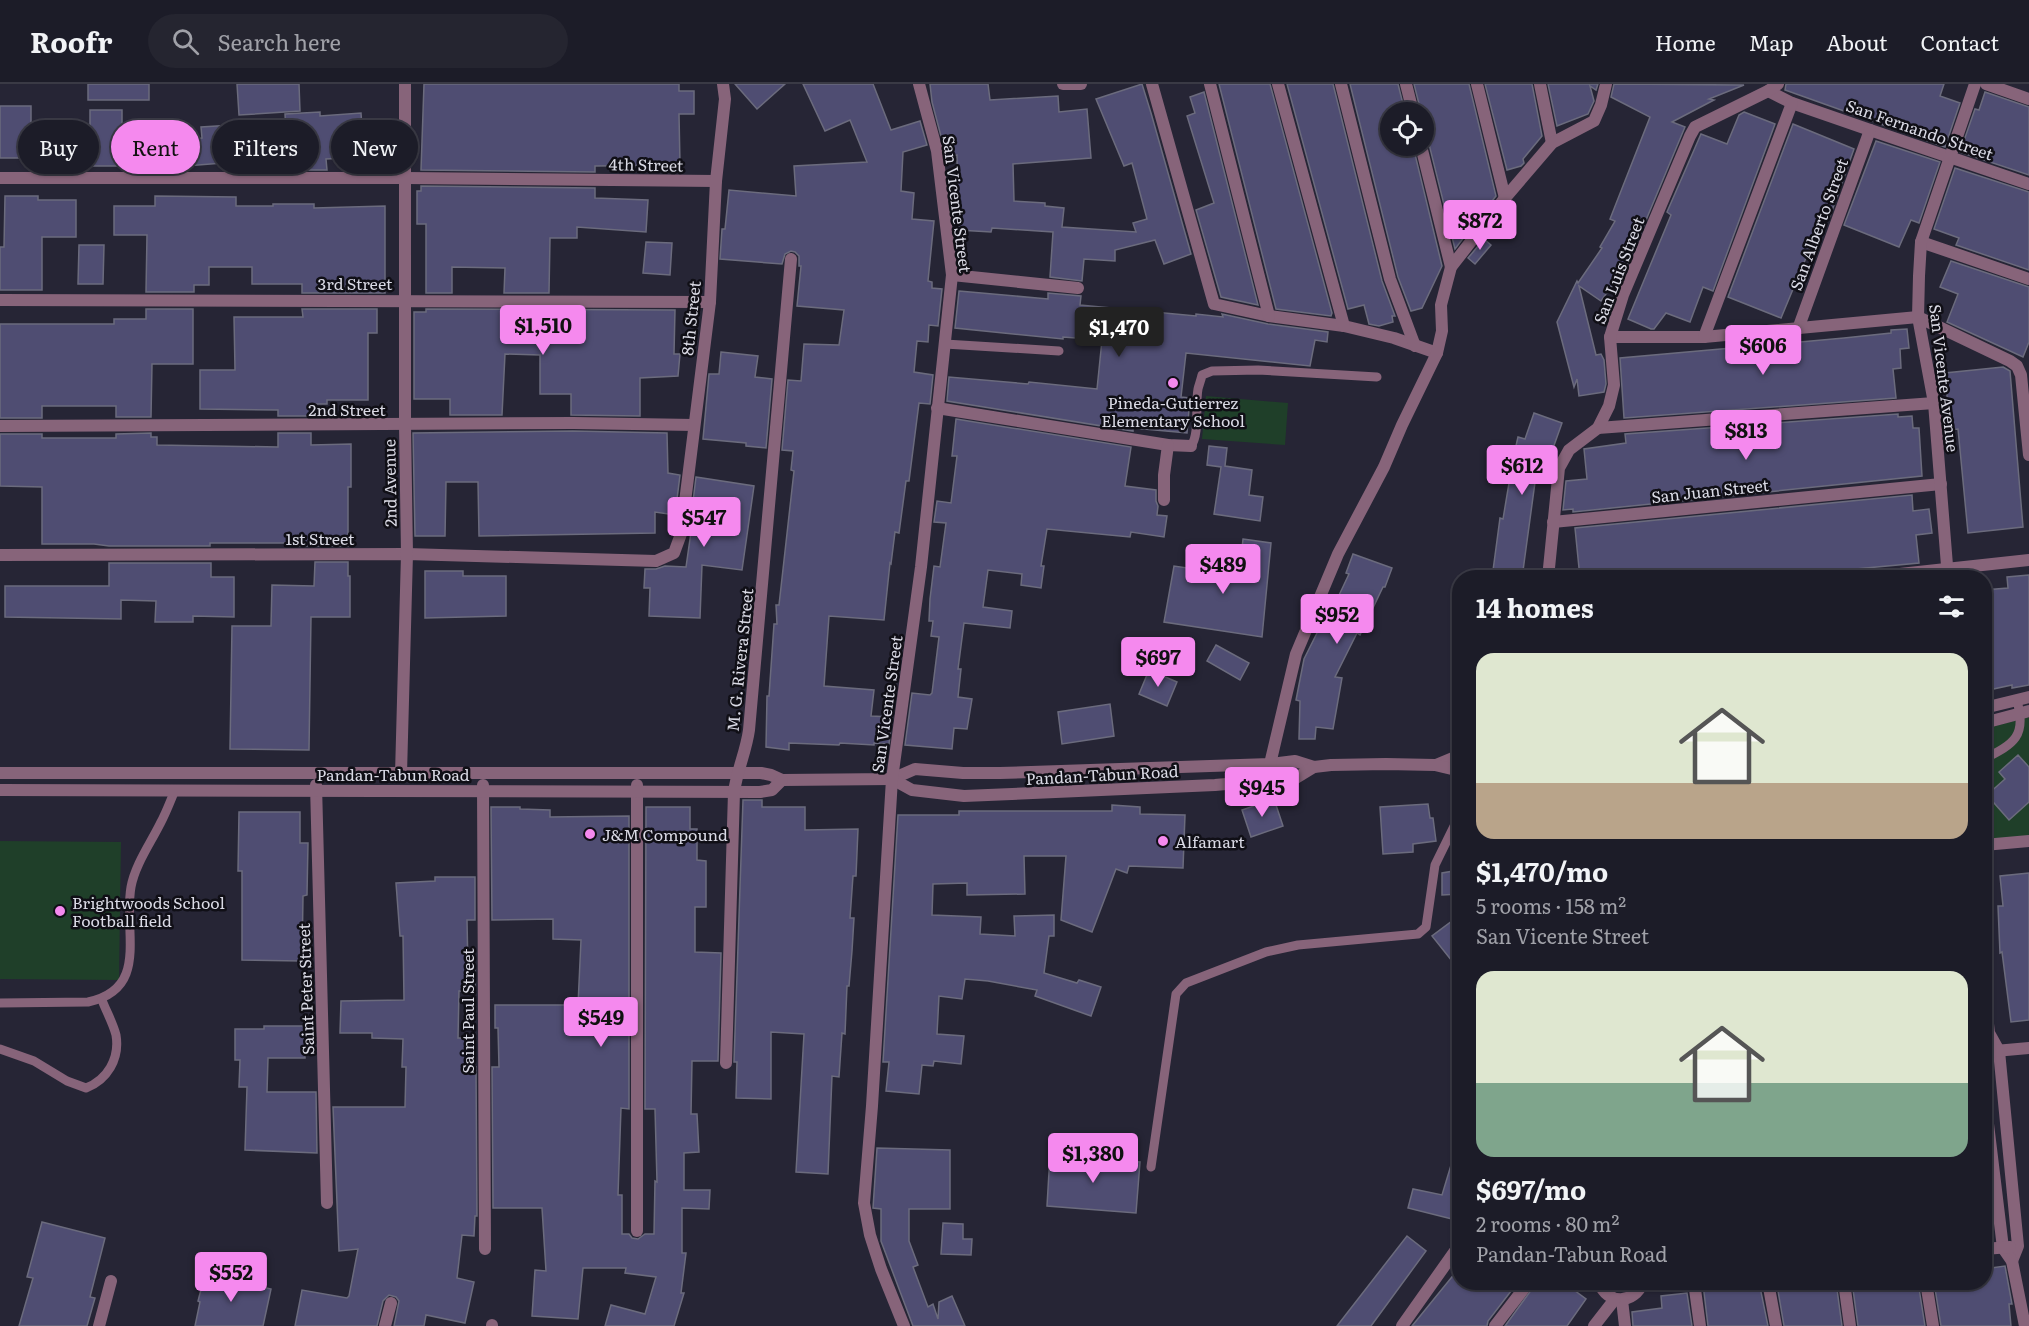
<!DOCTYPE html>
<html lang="en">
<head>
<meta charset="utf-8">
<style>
	:root { --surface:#1c1c28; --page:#252530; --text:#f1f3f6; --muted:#a0a1a8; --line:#3a3a45; --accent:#f589ee }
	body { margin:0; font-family:Literata,serif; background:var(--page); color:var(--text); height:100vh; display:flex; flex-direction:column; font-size:22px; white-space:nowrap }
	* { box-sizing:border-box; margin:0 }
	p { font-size:20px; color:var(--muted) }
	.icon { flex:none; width:33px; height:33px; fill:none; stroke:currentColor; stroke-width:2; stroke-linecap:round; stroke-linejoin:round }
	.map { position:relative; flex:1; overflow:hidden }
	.sheet { position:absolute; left:1452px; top:486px; width:540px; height:720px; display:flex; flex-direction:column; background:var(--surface); border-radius:24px; box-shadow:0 2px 4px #0004,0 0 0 2px var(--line) }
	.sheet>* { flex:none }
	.hud { position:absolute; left:18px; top:36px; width:570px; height:54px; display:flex; gap:12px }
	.tools { position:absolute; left:1380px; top:18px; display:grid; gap:12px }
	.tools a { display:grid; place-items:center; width:54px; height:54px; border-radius:50%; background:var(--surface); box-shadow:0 2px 4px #0004,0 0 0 2px var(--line); font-size:30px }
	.price { position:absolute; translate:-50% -51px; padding:0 14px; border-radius:6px; background:var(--accent); color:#111; font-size:20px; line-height:39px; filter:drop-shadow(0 2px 3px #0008) }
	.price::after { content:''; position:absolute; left:50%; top:36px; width:18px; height:14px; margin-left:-9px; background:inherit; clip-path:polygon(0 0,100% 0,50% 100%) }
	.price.current { background:#222; color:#fff }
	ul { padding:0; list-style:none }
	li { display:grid; align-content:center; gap:12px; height:318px; padding:0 24px }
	li span { display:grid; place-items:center; height:186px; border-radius:18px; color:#555 }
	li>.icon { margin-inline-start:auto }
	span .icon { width:108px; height:108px; fill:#fffc; stroke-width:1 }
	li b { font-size:26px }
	h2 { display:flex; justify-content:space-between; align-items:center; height:72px; padding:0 24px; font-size:26px }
	.chip { padding:0 21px; border-radius:27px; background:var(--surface); box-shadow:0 2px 4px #0004,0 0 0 2px var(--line); font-size:21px; line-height:54px }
	.chip.current { background:var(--accent); color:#111 }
	header { display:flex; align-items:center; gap:36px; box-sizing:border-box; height:84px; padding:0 30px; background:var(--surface); border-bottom:2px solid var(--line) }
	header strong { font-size:28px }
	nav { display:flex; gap:33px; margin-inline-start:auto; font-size:21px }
	.search { width:420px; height:54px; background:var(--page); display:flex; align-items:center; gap:15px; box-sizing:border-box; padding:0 21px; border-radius:33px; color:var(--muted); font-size:22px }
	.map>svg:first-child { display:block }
	.green { fill:#1f3f29 }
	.building { fill:#4f4d72; stroke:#6b6b7d; stroke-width:1.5 }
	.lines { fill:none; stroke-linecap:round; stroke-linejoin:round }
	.lane { stroke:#87647a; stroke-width:9 }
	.street { stroke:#87647a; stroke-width:12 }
	.poi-dot { fill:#f589ee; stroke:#100f16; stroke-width:2 }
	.labels { text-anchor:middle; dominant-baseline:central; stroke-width:5; stroke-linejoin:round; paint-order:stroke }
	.street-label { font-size:16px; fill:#dadae5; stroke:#100f16 }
	.poi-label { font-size:16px; fill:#dadae5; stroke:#100f16; text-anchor:start }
</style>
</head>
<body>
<header>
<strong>Roofr</strong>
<div class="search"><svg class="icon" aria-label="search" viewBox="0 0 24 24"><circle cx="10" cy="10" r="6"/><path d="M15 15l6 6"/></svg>Search here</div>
<nav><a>Home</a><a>Map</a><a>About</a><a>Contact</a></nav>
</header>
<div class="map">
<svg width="2029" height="1242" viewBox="0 0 2029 1242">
	<rect width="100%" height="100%" fill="#262535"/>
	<!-- green -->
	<g class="green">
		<path d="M1206 312 1288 319 1285 361 1202 355Z"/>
		<path d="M2029 633V752L1985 757 1984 645Z"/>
		<path d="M0 757 121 758 119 896 0 895Z"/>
	</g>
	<!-- building -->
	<g class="building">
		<rect x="88" y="0" width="61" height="16"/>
		<path d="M237 0H299L300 27 239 31Z"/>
		<path d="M424 0H679V7H694V30H679L680 81 595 82V88L421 86Z"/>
		<path d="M735 0H785L757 25Z"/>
		<path d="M803 0H873L891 46 920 37 927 61 903 68 901 107 914 109 912 135 934 137 928 197 932 198V204L942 205 938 242 929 241 928 258 917 257 914 288 933 291 930 320 919 319 909 397H906L899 449 895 448 891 480 890 479 884 536 829 532 824 602 874 606 871 632 892 633 889 660 874 659V661L840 659 839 661 789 659V666L766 663 767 612H769L774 540H777L776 521H779L794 387 791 386 793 367 782 366 788 296 801 297 804 260 839 261 844 226 797 222 801 182H799V172L795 168 791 167 785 170 782 180 720 175 722 145H725L729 106 796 112 794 82 867 78 850 36 825 47Z"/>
		<path d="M930 0H988L990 16 1058 12 1059 28 1087 25 1091 74 1013 80 1014 117 1045 119V122L1064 124 1062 143 1136 148 1133 139 1147 135 1132 79 1124 82 1096 15 1142 0 1151 29 1191 170 1164 180 1155 156 1115 166V177L1084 175 1082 197 1050 193 1053 148 992 144 991 148 958 146 957 71 948 72 947 54 942 56 932 18Z"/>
		<path d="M1219 0H1270L1332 229 1331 232 1276 225Z"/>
		<path d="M1287 0H1333L1382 197 1395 232H1392L1393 238 1379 242 1369 240 1364 221 1348 225Z"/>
		<path d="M1350 0H1398L1405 28H1390V62H1413L1442 182 1422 224 1411 227 1398 193Z"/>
		<path d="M1414 0H1469L1496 112 1482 130 1461 136 1471 144 1455 165 1429 60 1424 54V28H1421Z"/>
		<path d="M1485 0H1532L1542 52 1523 75 1524 79 1521 82 1507 86Z"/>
		<path d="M1548 0H1598L1596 6 1590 2 1594 17 1588 30 1557 42Z"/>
		<path d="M1614 0 1744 1 1709 15 1714 16 1672 38 1685 43 1628 179 1601 217 1579 202 1596 271 1601 270 1604 276 1606 300 1604 308 1579 312 1577 295 1574 303 1557 238 1577 197 1578 199 1602 164 1600 163 1615 137 1610 135 1650 33 1611 13Z"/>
		<path d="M1786 0H1944L1940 12 1960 19 1945 63 1785 6Z"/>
		<path d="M1204 8 1258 221 1221 213 1196 126 1214 119 1187 32 1195 29 1190 13Z"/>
		<path d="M1985 8 2029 23V91L1960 68 1975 25 1979 26Z"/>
		<rect x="0" y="22" width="31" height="52"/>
		<rect x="90" y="26" width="32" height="56"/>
		<path d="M320 28V32L361 29 364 73 326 75 327 86H300L298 48 286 49 285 30Z"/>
		<path d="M1744 28 1775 40 1713 207 1703 203 1690 238 1666 229 1654 245H1651L1628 235 1671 131 1667 128 1701 50 1727 60 1739 31Z"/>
		<path d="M1793 40 1854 65 1829 135 1823 133 1781 234 1728 213Z"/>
		<path d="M233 41 235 78 186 82 184 55 202 54 201 43Z"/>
		<path d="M1876 57 1940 78 1919 139 1911 136 1899 163 1844 141Z"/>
		<path d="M1955 84 2029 108V186L1956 161 1959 154 1934 145Z"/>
		<path d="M421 102 595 104V114L648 116 646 148 577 143V154H550L549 209H504L505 184 452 183V209H426V140H417V107H421Z"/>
		<path d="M5 112H38V116H76V153H42V206H0V163H4Z"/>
		<path d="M155 112 236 113V122H273V120H314V124L385 122V209H302V200H252V183H209V201H194V208H146L147 151H114V122H155Z"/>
		<path d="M1484 155 1491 161 1475 180 1468 174Z"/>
		<path d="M646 158 672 159 670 191 643 189Z"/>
		<path d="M79 161H104L103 200H78Z"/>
		<path d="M1951 177 2029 203V258L2023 273 1947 238 1958 210 1940 203Z"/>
		<path d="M959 207 1048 215V209L1081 212 1080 221 1196 232V230L1223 233 1222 230 1268 240 1328 248 1327 258 1315 256 1310 282 1186 269 1181 313 1190 314 1187 349 1133 344V347L947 317 949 293 1028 300 1029 298 1097 305 1102 256 1063 253V255L955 244Z"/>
		<path d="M146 225H193V280H152L151 333H116V322H42V334H0V240H114V235H146Z"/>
		<path d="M302 225H377V249H368V316H327V320H311V332H278V326L200 325V286H235L234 233H303Z"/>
		<path d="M426 225 675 226 674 270H680L678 292 640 294V332L571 331V310H540V271L505 270 502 331H450V315H414V228H426Z"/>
		<path d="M1907 245 1909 264 1900 265 1901 284 1893 285 1896 314 1624 334 1620 274 1844 254 1891 249V246Z"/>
		<path d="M721 268 758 272 755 293 772 295 766 364 746 362V359L703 355 709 290H719Z"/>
		<path d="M2003 283 2010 287 2023 443 1968 449 1958 345 1950 346 1945 289Z"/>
		<path d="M1534 329 1562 339 1551 370 1539 369 1522 494H1492L1500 434 1503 435 1510 393 1504 392 1508 373 1513 375 1518 353 1525 355Z"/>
		<path d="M1898 330V333L1912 332 1913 344H1919L1922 392 1573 428V425L1563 426 1566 397 1587 395 1584 365 1626 359 1625 350Z"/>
		<path d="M956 335 1131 363 1125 402 1156 406V417L1158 422 1157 431 1167 432 1164 453 1131 448 1130 453 1047 445 1041 482H1044L1041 504 1021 501 1022 490 988 486 983 523 1012 527 1010 544 964 539 958 585H961L958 613 972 615 967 645 954 644 952 665 905 661 912 609 930 611 932 609 939 553 931 552 933 537H929L930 515 934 482 940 483 946 439 934 438 937 417 951 419 957 372H952Z"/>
		<path d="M573 347 667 349 668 389 680 391 675 431 655 428V449L479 452 478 398H446L445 452H415L413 349Z"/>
		<path d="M151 349V353H157V361L278 363V349H311V361L351 360V403H348V462H300V459H210V462H109L94 460H42V403L0 402V350H42V354H116V350Z"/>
		<path d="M1209 362 1227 364 1225 382 1252 386 1249 411 1263 413 1260 437 1214 430 1221 383 1207 381Z"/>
		<path d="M696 393 754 402 742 486 702 481 700 534 649 532 650 504H644L645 485H656L665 482 686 483 693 434H691Z"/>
		<path d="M1912 411 1913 427 1929 425 1932 449 1916 451 1919 479 1760 494H1580L1575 444Z"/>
		<path d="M1243 455 1271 459 1262 553 1164 538 1174 482 1236 491 1237 484H1240Z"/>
		<path d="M1353 470 1392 484 1385 503H1383L1360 551 1357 549 1335 593 1342 594 1333 645 1316 643 1315 655H1299L1300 617 1296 616 1304 575 1321 541 1324 543 1349 490 1346 489Z"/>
		<path d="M315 478H348V492H350V533H311L309 666 230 665 232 542H271L272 501 314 502Z"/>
		<path d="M109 479H211V493H234V533L193 532V538H155L156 517 121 516V535L5 533V502H109Z"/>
		<path d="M425 487H463V492H506V532L425 534Z"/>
		<path d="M2029 491V601L2012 604V601L1984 607V506L2008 504 2007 493Z"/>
		<path d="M1216 561 1249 579 1240 596 1207 577Z"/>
		<path d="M1149 586 1177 598 1167 622 1139 610Z"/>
		<path d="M1110 620 1114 652 1062 660 1058 628Z"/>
		<path d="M2018 671 2029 683V718L2009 736 1987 711 2005 695 1999 688Z"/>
		<path d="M1274 715 1283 742 1251 753 1242 726Z"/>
		<path d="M743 716H762V723H805V746L858 745 856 792H853L850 834H854L852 867 849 902H847L845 950 842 949 839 993 832 992 828 1090 796 1088 804 950 771 948V1015L736 1014 737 978H734Z"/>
		<path d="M1428 720 1430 734H1433L1436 757 1413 760V768L1383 770 1380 723Z"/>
		<path d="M1112 721 1140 723V730L1185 731 1183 784 1129 782 1127 789 1116 785 1092 848 1061 836 1066 772H1024L1025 810 967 811V799L933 800 932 831 981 833 980 850 1015 852 1014 832 1054 831V852H1049L1044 889 1077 899 1079 896 1101 903 1091 932 1035 912 1037 906 988 897 965 895 962 915 939 912 937 950 964 952 961 980 934 977 933 982 922 981 919 1010 886 1007 889 978H883L898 731H959V727H1112Z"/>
		<path d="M491 723H520V725L550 726V733L629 732V1025L621 1024 618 1111H622V1150H629L632 1154 638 1155 645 1150H654L655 1097 657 1098 655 1025H645L646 723H690V745H697V776L706 777V823H695V868L721 869 718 977H692L691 1030H697L699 1068 684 1069V1106H710L709 1125 682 1124V1169H686L681 1209H684L674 1242H605L611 1221 645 1230 656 1193 625 1189 626 1184H583L578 1235 532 1232 535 1186 546 1187 542 1124H493L492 983H499L498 944H495V921H578L581 856 553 855V835L492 836Z"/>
		<path d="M239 728H300V759H308L307 811 303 812 302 877 242 876V787H238Z"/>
		<path d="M1460 786V810L1442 811V789Z"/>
		<path d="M2029 789V936L2011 938 2002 868 2000 869 1998 822H2003L2000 792Z"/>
		<path d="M435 793H475V836H467L468 885H475V907H459L458 954H466V983H476L477 1132H475L474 1152 462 1151 457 1194 474 1198 465 1239 426 1231 424 1242H394L399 1217 396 1213 389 1211 383 1217 377 1242H295L302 1206 347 1214 349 1212 358 1165 339 1167 333 1023H405L406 983H402L403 955 372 954V949H340L341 917 404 916 403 852H400L396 799 435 797Z"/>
		<path d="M1460 831V887L1432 852Z"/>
		<path d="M264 942H305V951H314L315 970H305V974H268L267 1008H316L317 1069 245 1066 247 1003H239L240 976H235V945H264Z"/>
		<path d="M877 1064 950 1066V1125H909V1157L918 1181 913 1183 928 1223 933 1220 938 1235 939 1218 952 1212 965 1242H913L881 1157V1125L873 1124Z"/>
		<path d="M1455 1068H1460V1137L1408 1124 1413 1105 1442 1111Z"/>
		<path d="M1050 1071 1140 1078 1136 1129 1047 1122Z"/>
		<path d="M42 1138 105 1154 90 1213 95 1214 87 1242H19L33 1194 27 1193Z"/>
		<path d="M943 1139 963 1140V1155H972L971 1171 941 1170Z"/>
		<path d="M1407 1152 1426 1167 1371 1242H1337Z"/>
		<path d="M2005 1182 2012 1220H2009L2011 1242H1941L1934 1198H1984V1185Z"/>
		<path d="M1460 1183V1198H1518L1488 1237 1487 1242H1412Z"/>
		<path d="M205 1190 271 1205 263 1242H195L200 1218 198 1217Z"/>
		<path d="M1537 1198H1563L1586 1215 1567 1242H1505Z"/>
		<path d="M1723 1198 1724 1206 1760 1203 1768 1242H1708L1703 1200Z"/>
		<path d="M1787 1198H1836L1842 1242H1784L1777 1201Z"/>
		<path d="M1852 1198H1918L1925 1242H1858Z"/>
		<path d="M1687 1209 1692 1242H1633L1632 1228 1662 1224 1661 1212Z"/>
	</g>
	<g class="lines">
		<!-- lane -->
		<g class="lane">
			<path d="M945 260 1059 267"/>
			<path d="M1191 362C1200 350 1195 321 1198 305 1199 301 1201 296 1202 291L1212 287 1258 286 1377 293"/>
			<path d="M1984 675C2014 660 2027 652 2017 617"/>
			<path d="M0 919 88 918C150 905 123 848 131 803 135 781 150 760 160 740 166 729 170 718 175 706"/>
			<path d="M0 965 34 977 67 997 86 1004C107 996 120 975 116 951 113 939 106 927 102 916"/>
			<path d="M1151 1083 1176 910 1186 899 1266 868 1298 861 1418 850 1426 843 1435 781 1460 730"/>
		</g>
		<!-- street -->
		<g class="street">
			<path d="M1063 0H1081"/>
			<path d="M1152 0 1214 220 1269 232 1344 242 1394 254 1437 269"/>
			<path d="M1210 0 1269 232"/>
			<path d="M1278 0 1344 242"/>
			<path d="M1341 0 1390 195 1415 262"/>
			<path d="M1406 0 1413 28"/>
			<path d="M1477 0 1505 114"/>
			<path d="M1540 0 1552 59"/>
			<path d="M1986 0 2029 15"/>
			<path d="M1768 7 1792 19 1870 46 2029 100"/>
			<path d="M1421 62 1451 183"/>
			<path d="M0 94H406L716 97"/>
			<path d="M1921 158 2029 195"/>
			<path d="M952 191 1078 204"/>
			<path d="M0 216 710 218"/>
			<path d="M1798 245 1870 46"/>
			<path d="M1610 253H1704L1918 233 2010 277 2017 282 2021 291 2029 371"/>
			<path d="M1704 253 1792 19"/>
			<path d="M937 324 1168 361 1191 362"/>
			<path d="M0 342 573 339 694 341"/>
			<path d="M1598 344 1934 319"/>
			<path d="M1164 416V391L1168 361"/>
			<path d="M1553 438 1941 400"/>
			<path d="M0 471 407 470 656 477 674 469 681 450 710 218 716 97 725 15 723 0"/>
			<path d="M1548 494 1559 384 1569 366 1598 344 1609 322 1614 301 1610 253 1623 211 1690 52 1695 43 1768 7 1778 0"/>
			<path d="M1863 494 2029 476"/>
			<path d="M1948 494 1934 319 1918 233 1919 192 1921 158 1975 0"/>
			<path d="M1984 624 2029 613"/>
			<path d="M1984 639 2029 627"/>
			<path d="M1436 681 1460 671"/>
			<path d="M0 689H761L771 691 782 696 892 695 915 685 963 689H1000L1270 680 1295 677 1314 683"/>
			<path d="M401 690 407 470 405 341V0"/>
			<path d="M892 695 912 706 964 712 1215 701 1296 694 1314 683 1331 681 1386 680 1435 681 1460 687"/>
			<path d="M1270 697V680L1296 570 1338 470 1384 383 1402 341 1437 269 1442 247 1441 221 1451 183 1505 114 1552 59 1594 37 1601 21 1606 0"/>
			<path d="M316 701 327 1119"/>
			<path d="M483 701 485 1165"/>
			<path d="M637 701V1147"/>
			<path d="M0 706 760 708 772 706 782 696"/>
			<path d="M1984 761 2029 757"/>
			<path d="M1984 904 1989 949 1999 967 2018 1162 2012 1177"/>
			<path d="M1984 968 2029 964"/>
			<path d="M726 979 734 708C737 686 746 668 749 646L791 175"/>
			<path d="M1984 1007 2003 1164 2012 1177 2025 1242"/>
			<path d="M1984 1165 2010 1163"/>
			<path d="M1599 1198C1607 1221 1634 1221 1643 1198"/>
			<path d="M1694 1198 1700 1242"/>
			<path d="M1768 1198 1776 1242"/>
			<path d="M1844 1198 1850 1242"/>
			<path d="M1926 1198 1933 1242"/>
			<path d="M1622 1216 1625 1242"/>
			<path d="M492 1241V1242"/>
			<path d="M99 1242 111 1197"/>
			<path d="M385 1242 391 1219"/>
			<path d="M904 1242 881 1185 870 1151 864 1119 872 1022 892 695 921 483 952 191 937 67 919 0"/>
			<path d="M1402 1242 1460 1160"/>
			<path d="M1495 1242 1529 1198"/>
			<path d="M1594 1242 1615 1215"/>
		</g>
	</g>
	<!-- markers -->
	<g class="poi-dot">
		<circle cx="1173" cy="299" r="6"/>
		<circle cx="590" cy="750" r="6"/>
		<circle cx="1163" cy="757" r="6"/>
		<circle cx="60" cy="827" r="6"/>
	</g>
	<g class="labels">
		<!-- street labels -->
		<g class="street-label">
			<text transform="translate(1920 45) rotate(19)">San Fernando Street</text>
			<text transform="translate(646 80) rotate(1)">4th Street</text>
			<text transform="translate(958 120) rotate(83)">San Vicente Street</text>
			<text transform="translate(1818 140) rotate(-70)">San Alberto Street</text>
			<text transform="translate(1618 186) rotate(-69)">San Luis Street</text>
			<text x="355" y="199">3rd Street</text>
			<text transform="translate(690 234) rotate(-84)">8th Street</text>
			<text transform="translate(1945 294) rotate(83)">San Vicente Avenue</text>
			<text x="347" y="325">2nd Street</text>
			<text transform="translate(389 399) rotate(-91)">2nd Avenue</text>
			<text transform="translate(1710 406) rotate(-6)">San Juan Street</text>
			<text x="320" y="454">1st Street</text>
			<text transform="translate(739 576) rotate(-84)">M. G. Rivera Street</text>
			<text transform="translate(886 620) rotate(-82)">San Vicente Street</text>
			<text x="393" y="690">Pandan-Tabun Road</text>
			<text transform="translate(1102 690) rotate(-3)">Pandan-Tabun Road</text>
			<text transform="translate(305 905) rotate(-92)">Saint Peter Street</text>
			<text transform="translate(467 927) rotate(-90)">Saint Paul Street</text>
		</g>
		<!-- poi labels -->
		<g class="poi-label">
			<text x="1173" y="318" text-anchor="middle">Pineda-Gutierrez<tspan x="1173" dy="18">Elementary School</tspan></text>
			<text x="602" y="750">J&amp;M Compound</text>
			<text x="1175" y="757">Alfamart</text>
			<text x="72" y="818">Brightwoods School<tspan x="72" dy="18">Football field</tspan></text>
		</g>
	</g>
</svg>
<div class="tools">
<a><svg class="icon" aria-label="locate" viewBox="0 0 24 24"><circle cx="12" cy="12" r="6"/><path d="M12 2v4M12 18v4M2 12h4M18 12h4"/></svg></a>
</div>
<b class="price" style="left:1480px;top:167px">$872</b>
<b class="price" style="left:543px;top:272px">$1,510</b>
<b class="price current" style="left:1119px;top:274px">$1,470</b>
<b class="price" style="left:1763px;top:292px">$606</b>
<b class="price" style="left:1746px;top:377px">$813</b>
<b class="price" style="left:1522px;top:412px">$612</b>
<b class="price" style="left:704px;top:464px">$547</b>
<b class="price" style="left:1223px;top:511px">$489</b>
<b class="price" style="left:1337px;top:561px">$952</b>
<b class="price" style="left:1158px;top:604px">$697</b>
<b class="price" style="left:1262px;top:734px">$945</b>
<b class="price" style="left:601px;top:964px">$549</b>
<b class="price" style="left:1093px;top:1100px">$1,380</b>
<b class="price" style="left:231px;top:1219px">$552</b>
<div class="hud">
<a class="chip">Buy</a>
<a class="chip current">Rent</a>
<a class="chip">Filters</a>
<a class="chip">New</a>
</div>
<section class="sheet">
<h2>14 homes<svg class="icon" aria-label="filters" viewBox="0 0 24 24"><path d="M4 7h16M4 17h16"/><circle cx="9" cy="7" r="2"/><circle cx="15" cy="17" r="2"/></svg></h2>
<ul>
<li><span style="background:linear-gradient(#dfe7d0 70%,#b9a48a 0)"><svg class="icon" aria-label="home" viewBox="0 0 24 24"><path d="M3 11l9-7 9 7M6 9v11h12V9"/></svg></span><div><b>$1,470/mo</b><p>5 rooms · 158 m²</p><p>San Vicente Street</p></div></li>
<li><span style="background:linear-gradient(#dfe7d0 60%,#7fa58c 0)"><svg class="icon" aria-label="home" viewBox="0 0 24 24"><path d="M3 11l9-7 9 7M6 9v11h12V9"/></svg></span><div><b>$697/mo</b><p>2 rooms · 80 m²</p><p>Pandan-Tabun Road</p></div></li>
</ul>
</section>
</div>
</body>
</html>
